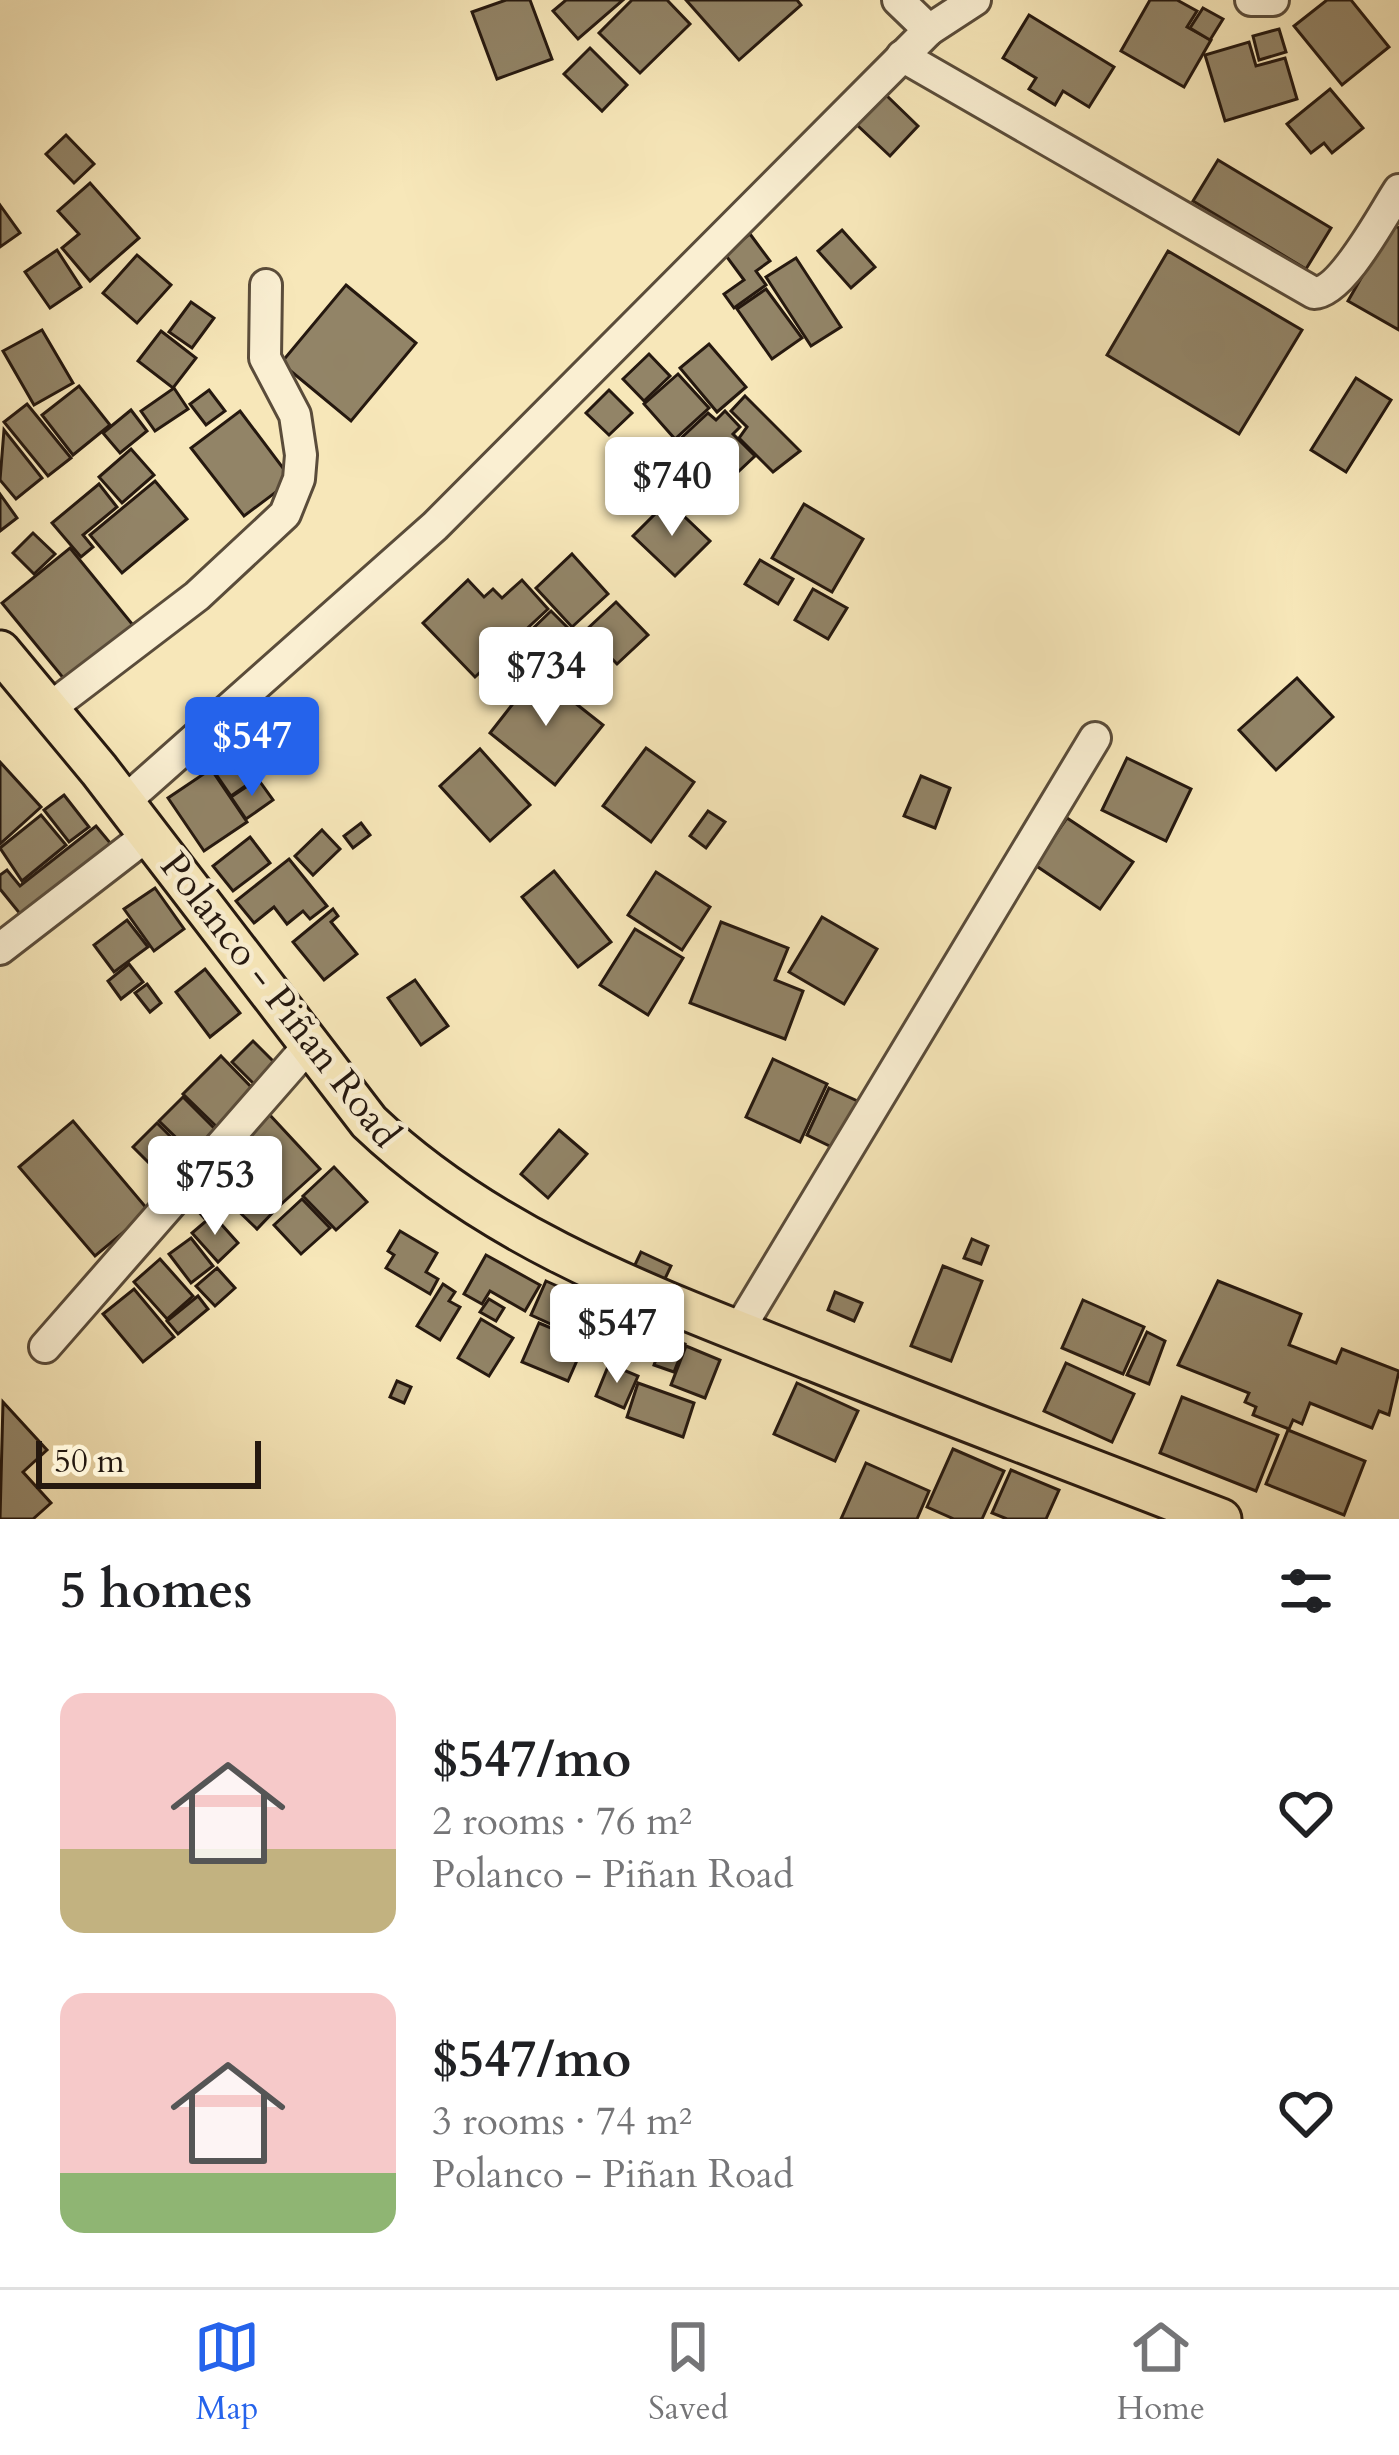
<!DOCTYPE html>
<html lang="en">
<head>
<meta charset="utf-8">
<style>
	:root { --surface:#fff; --page:#f2f2f2; --text:#202124; --muted:#757577; --line:#e0e0e0; --accent:#2563eb }
	body { margin:0; font-family:Cardo,serif; background:var(--page); color:var(--text); height:100vh; display:flex; flex-direction:column; font-size:45px; white-space:nowrap }
	* { box-sizing:border-box; margin:0 }
	p { font-size:39px; color:var(--muted) }
	.icon { flex:none; width:66px; height:66px; fill:none; stroke:currentColor; stroke-width:2; stroke-linecap:round; stroke-linejoin:round }
	.map { position:relative; height:1519px; overflow:hidden }
	.details { display:flex; flex-direction:column; background:var(--surface); flex:1 }
	.details>* { flex:none }
	.scale { position:absolute; left:36px; bottom:30px; width:225px; box-sizing:border-box; padding-left:12px; border:6px solid #25180f; border-top:0; font-size:33px; line-height:42px; white-space:nowrap; color:#25180f; -webkit-text-stroke:9px #faefd2; paint-order:stroke }
	.price { position:absolute; translate:-50% -102px; padding:0 27px; border-radius:12px; background:#fff; color:#222; font-size:39px; line-height:78px; filter:drop-shadow(0 3px 6px #0008) }
	.price::after { content:''; position:absolute; left:50%; top:72px; width:36px; height:27px; margin-left:-18px; background:inherit; clip-path:polygon(0 0,100% 0,50% 100%) }
	.price.current { background:var(--accent); color:#fff }
	ul { padding:0; list-style:none }
	li { display:flex; align-items:center; gap:36px; height:300px; padding:0 60px }
	li span { display:grid; place-items:center; flex:none; width:336px; height:240px; border-radius:24px; color:#555 }
	li>.icon { margin-inline-start:auto }
	span .icon { width:144px; height:144px; fill:#fffc; stroke-width:1 }
	li b { font-size:51px }
	h2 { display:flex; justify-content:space-between; align-items:center; height:144px; padding:0 60px; font-size:51px }
	.tab-bar { display:flex; justify-content:space-around; align-items:center; height:168px; border-top:3px solid var(--line); background:var(--surface); font-size:33px; color:var(--muted) }
	.tab-bar a { display:grid; justify-items:center; gap:6px }
	.tab-bar .current { color:var(--accent) }
	.map>svg:first-child { display:block }
	.building { fill:#928467; stroke:#25180f; stroke-width:3 }
	.lines { fill:none; stroke-linecap:round; stroke-linejoin:round }
	.minor-casing { stroke:#5a4c3a; stroke-width:36 }
	.major-casing { stroke:#25180f; stroke-width:45 }
	.minor { stroke:#faefd2; stroke-width:30 }
	.major { stroke:#f7e7b9; stroke-width:39 }
	.labels { text-anchor:middle; dominant-baseline:central; stroke-width:9; stroke-linejoin:round; paint-order:stroke }
	.street-label { font-size:39px; fill:#25180f; stroke:#faefd2 }
</style>
</head>
<body>
<div class="map">
<svg width="1399" height="1519" viewBox="0 0 1399 1519">
	<rect width="100%" height="100%" fill="#f7e7b9"/>
	<filter id="stains"><feTurbulence type="fractalNoise" baseFrequency=".00167" numOctaves="4"/><feColorMatrix values="0 0 0 0 .2 0 0 0 0 .09 0 0 0 0 .02 0 0 0 .5 -.17"/></filter>
	<radialGradient id="worn" r=".72"><stop offset=".6" stop-color="#630" stop-opacity="0"/><stop offset="1" stop-color="#630" stop-opacity=".3"/></radialGradient>
	<!-- building -->
	<g class="building">
		<path d="M506 0H530L552 59 497 79 472 12Z"/>
		<path d="M566 0H623L578 39 553 11Z"/>
		<path d="M632 0H667L690 24 640 73 599 33Z"/>
		<path d="M686 0H797L801 5 739 60Z"/>
		<path d="M1150 0H1177L1197 11 1187 27 1211 40 1184 87 1121 51Z"/>
		<path d="M1327 0H1351L1389 47 1342 85 1294 26Z"/>
		<path d="M1203 8 1223 19 1210 40 1190 28Z"/>
		<path d="M1029 15 1114 67 1089 107 1063 91 1055 105 1029 89 1036 78 1003 58Z"/>
		<path d="M1279 29 1286 52 1259 60 1253 36Z"/>
		<path d="M1249 42 1256 66 1285 58 1297 99 1225 121 1205 55Z"/>
		<path d="M590 48 627 85 602 111 564 74Z"/>
		<path d="M1330 89 1363 128 1332 153 1324 143 1311 153 1287 124Z"/>
		<path d="M886 95 918 126 890 156 857 125Z"/>
		<path d="M66 135 94 164 74 183 46 154Z"/>
		<path d="M1218 160 1331 228 1306 269 1193 201Z"/>
		<path d="M90 183 139 238 90 281 62 248 79 234 58 211Z"/>
		<path d="M0 205 20 233 0 247Z"/>
		<path d="M1392 224 1399 228V330L1348 301Z"/>
		<path d="M842 230 875 267 851 288 818 251Z"/>
		<path d="M750 234 770 261 756 271 766 285 734 308 724 294 744 280 724 253Z"/>
		<path d="M57 250 81 287 50 308 25 272Z"/>
		<path d="M1168 251 1302 330 1239 434 1107 355Z"/>
		<path d="M137 255 171 285 137 323 103 293Z"/>
		<path d="M796 258 841 327 811 346 766 277Z"/>
		<path d="M346 285 416 343 351 421 281 363Z"/>
		<path d="M766 289 802 338 772 359 737 309Z"/>
		<path d="M191 302 214 318 192 348 169 332Z"/>
		<path d="M42 330 73 383 34 405 3 351Z"/>
		<path d="M161 331 196 358 173 388 138 361Z"/>
		<path d="M709 344 746 387 717 412 680 368Z"/>
		<path d="M649 354 670 376 644 401 623 379Z"/>
		<path d="M678 374 709 408 675 439 644 404Z"/>
		<path d="M1356 378 1391 400 1346 472 1311 450Z"/>
		<path d="M79 386 110 425 73 455 42 415Z"/>
		<path d="M174 388 188 409 155 431 141 411Z"/>
		<path d="M209 390 225 411 206 425 190 404Z"/>
		<path d="M609 390 632 413 609 435 586 413Z"/>
		<path d="M745 396 800 451 773 472 739 438 747 427 731 411Z"/>
		<path d="M27 404 71 458 48 476 4 422Z"/>
		<path d="M131 410 147 431 120 453 103 433Z"/>
		<path d="M240 411 292 480 244 516 191 448Z"/>
		<path d="M725 411 740 427 733 434 755 456 723 486 678 441 708 413 716 420Z"/>
		<path d="M4 430 42 478 16 499 0 480Z"/>
		<path d="M131 449 154 475 122 503 99 477Z"/>
		<path d="M639 460 657 478 639 496 621 478Z"/>
		<path d="M155 481 187 519 122 573 90 535Z"/>
		<path d="M99 484 117 507 83 535 93 547 81 557 52 523Z"/>
		<path d="M0 494 17 518 0 531Z"/>
		<path d="M668 501 710 541 675 576 633 536Z"/>
		<path d="M804 504 863 539 832 592 772 558Z"/>
		<path d="M33 533 55 554 34 574 13 553Z"/>
		<path d="M70 548 137 630 69 685 2 603Z"/>
		<path d="M572 554 608 594 572 627 536 588Z"/>
		<path d="M760 560 793 579 778 604 745 584Z"/>
		<path d="M468 580 484 597 493 589 502 598 522 580 548 609 475 677 423 623Z"/>
		<path d="M813 589 847 608 828 639 795 620Z"/>
		<path d="M616 602 648 635 617 664 585 631Z"/>
		<path d="M551 611 572 632 543 661 522 639Z"/>
		<path d="M576 635 599 658 570 686 547 663Z"/>
		<path d="M537 673 603 725 555 785 490 733Z"/>
		<path d="M1297 678 1333 717 1276 770 1239 730Z"/>
		<path d="M236 746 257 778 231 796 209 764Z"/>
		<path d="M646 748 694 782 651 842 603 806Z"/>
		<path d="M480 749 530 805 490 841 440 786Z"/>
		<path d="M1127 758 1191 789 1166 841 1102 810Z"/>
		<path d="M0 762 41 807 0 844Z"/>
		<path d="M211 769 247 822 204 851 168 798Z"/>
		<path d="M921 776 950 788 935 828 904 816Z"/>
		<path d="M258 779 273 800 246 819 231 797Z"/>
		<path d="M64 795 89 827 69 842 44 810Z"/>
		<path d="M708 811 725 822 706 848 690 836Z"/>
		<path d="M41 815 66 845 22 881 0 848Z"/>
		<path d="M1067 818 1133 862 1100 909 1035 865Z"/>
		<path d="M361 823 370 835 353 848 344 836Z"/>
		<path d="M96 826 111 844 21 915 0 889V875L7 870 20 886Z"/>
		<path d="M322 830 340 849 313 875 295 856Z"/>
		<path d="M250 837 270 863 233 891 213 866Z"/>
		<path d="M289 859 327 906 310 919 303 911 287 924 274 907 254 923 236 901Z"/>
		<path d="M554 871 611 942 578 967 522 897Z"/>
		<path d="M656 872 710 907 682 950 628 915Z"/>
		<path d="M155 888 184 929 154 951 124 909Z"/>
		<path d="M333 909 338 916 331 922 357 954 324 980 293 942Z"/>
		<path d="M822 917 877 949 844 1004 789 972Z"/>
		<path d="M127 920 148 947 114 972 94 945Z"/>
		<path d="M721 922 788 948 775 980 803 991 785 1039 690 1003Z"/>
		<path d="M635 929 683 958 648 1015 600 985Z"/>
		<path d="M129 964 143 982 121 999 108 981Z"/>
		<path d="M205 969 240 1013 210 1037 176 992Z"/>
		<path d="M415 980 448 1026 421 1045 388 998Z"/>
		<path d="M147 984 161 1003 150 1012 135 993Z"/>
		<path d="M253 1041 281 1069 260 1090 232 1062Z"/>
		<path d="M221 1056 256 1092 219 1129 183 1094Z"/>
		<path d="M773 1059 827 1084 800 1142 746 1117Z"/>
		<path d="M829 1088 864 1104 842 1152 807 1135Z"/>
		<path d="M183 1097 216 1130 192 1153 159 1121Z"/>
		<path d="M268 1113 320 1169 278 1207 226 1152Z"/>
		<path d="M73 1121 149 1211 95 1256 19 1167Z"/>
		<path d="M157 1123 190 1156 166 1180 133 1147Z"/>
		<path d="M559 1130 587 1154 548 1198 521 1174Z"/>
		<path d="M224 1156 278 1207 257 1229 204 1178Z"/>
		<path d="M334 1167 367 1202 336 1230 303 1196Z"/>
		<path d="M208 1185 222 1202 204 1218 189 1201Z"/>
		<path d="M302 1199 330 1228 301 1254 274 1225Z"/>
		<path d="M213 1215 238 1243 218 1262 192 1233Z"/>
		<path d="M400 1231 437 1253 426 1272 438 1279 430 1294 386 1268 394 1255 388 1251Z"/>
		<path d="M191 1238 213 1266 191 1283 169 1254Z"/>
		<path d="M972 1239 988 1246 981 1264 964 1258Z"/>
		<path d="M641 1252 671 1266 662 1285 632 1271Z"/>
		<path d="M486 1255 540 1285 525 1311 490 1291 482 1304 464 1294Z"/>
		<path d="M160 1259 193 1296 167 1319 134 1282Z"/>
		<path d="M943 1266 982 1281 951 1361 911 1346Z"/>
		<path d="M217 1268 235 1288 215 1306 196 1286Z"/>
		<path d="M546 1281 624 1316 608 1350 531 1315Z"/>
		<path d="M1218 1281 1301 1314 1289 1345 1336 1363 1342 1349 1399 1371 1389 1415 1379 1411 1372 1428 1310 1403 1302 1424 1293 1420 1289 1429 1253 1415 1256 1407 1245 1402 1249 1393 1178 1365Z"/>
		<path d="M443 1284 455 1292 449 1301 460 1307 440 1340 417 1326Z"/>
		<path d="M134 1289 174 1337 143 1362 103 1314Z"/>
		<path d="M835 1292 862 1303 854 1321 828 1310Z"/>
		<path d="M198 1296 208 1309 178 1334 167 1321Z"/>
		<path d="M489 1299 504 1308 496 1321 480 1312Z"/>
		<path d="M1083 1300 1144 1327 1123 1374 1062 1348Z"/>
		<path d="M481 1319 513 1338 489 1376 458 1358Z"/>
		<path d="M539 1323 585 1342 568 1381 522 1362Z"/>
		<path d="M1147 1332 1165 1341 1149 1384 1127 1375Z"/>
		<path d="M665 1336 685 1344 674 1372 654 1365Z"/>
		<path d="M686 1346 720 1360 705 1398 671 1385Z"/>
		<path d="M1066 1363 1134 1394 1112 1442 1044 1411Z"/>
		<path d="M609 1364 638 1376 624 1408 596 1396Z"/>
		<path d="M397 1381 411 1387 404 1403 390 1397Z"/>
		<path d="M638 1383 694 1403 683 1437 627 1417Z"/>
		<path d="M797 1383 858 1411 835 1461 774 1434Z"/>
		<path d="M1182 1397 1278 1435 1256 1491 1160 1453Z"/>
		<path d="M3 1402 47 1450 23 1472 51 1503 33 1519H0Z"/>
		<path d="M1288 1430 1365 1461 1344 1515 1266 1484Z"/>
		<path d="M953 1449 1004 1471 982 1519H954L927 1507Z"/>
		<path d="M866 1463 929 1491 917 1519H841Z"/>
		<path d="M1011 1470 1059 1490 1046 1519H1007L992 1513Z"/>
	</g>
	<g class="lines">
		<!-- minor casing -->
		<g class="minor-casing">
			<g id="minor">
				<path d="M898 0 929 30"/>
				<path d="M1251 0H1273"/>
				<path d="M902 56 1314 293C1343 292 1383 214 1399 190"/>
				<path d="M50 708 197 596 285 514 299 479 301 455 295 415 265 358 266 285"/>
				<path d="M124 802 435 526 929 30 975 0"/>
				<path d="M0 949 149 834"/>
				<path d="M738 1331 1095 738"/>
				<path d="M45 1347 311 1043"/>
			</g>
		</g>
		<!-- major casing -->
		<g class="major-casing">
			<path id="major" d="M0 651 99 770 369 1122C494 1241 656 1298 814 1361 949 1415 1085 1467 1221 1519"/>
		</g>
		<!-- minor -->
		<use href="#minor" class="minor"/>
		<!-- major -->
		<use href="#major" class="major"/>
	</g>
	<g class="labels">
		<!-- street labels -->
		<g class="street-label">
			<text transform="translate(280 1000) rotate(52)">Polanco - Piñan Road</text>
		</g>
	</g>
	<rect width="100%" height="100%" filter="url(#stains)"/>
	<rect width="100%" height="100%" fill="url(#worn)"/>
</svg>
<div class="scale">50 m</div>
<b class="price" style="left:672px;top:539px">$740</b>
<b class="price" style="left:546px;top:729px">$734</b>
<b class="price current" style="left:252px;top:799px">$547</b>
<b class="price" style="left:215px;top:1238px">$753</b>
<b class="price" style="left:617px;top:1386px">$547</b>
</div>
<section class="details">
<h2>5 homes<svg class="icon" aria-label="filters" viewBox="0 0 24 24"><path d="M4 7h16M4 17h16"/><circle cx="9" cy="7" r="2"/><circle cx="15" cy="17" r="2"/></svg></h2>
<ul>
<li><span style="background:linear-gradient(#f6c9c9 65%,#c2b280 0)"><svg class="icon" aria-label="home" viewBox="0 0 24 24"><path d="M3 11l9-7 9 7M6 9v11h12V9"/></svg></span><div><b>$547/mo</b><p>2 rooms · 76 m²</p><p>Polanco - Piñan Road</p></div><svg class="icon" aria-label="heart" viewBox="0 0 24 24"><path d="M12 20l-8-8c-3-5 5-10 8-4 3-6 11-1 8 4z"/></svg></li>
<li><span style="background:linear-gradient(#f6c9c9 75%,#8fb573 0)"><svg class="icon" aria-label="home" viewBox="0 0 24 24"><path d="M3 11l9-7 9 7M6 9v11h12V9"/></svg></span><div><b>$547/mo</b><p>3 rooms · 74 m²</p><p>Polanco - Piñan Road</p></div><svg class="icon" aria-label="heart" viewBox="0 0 24 24"><path d="M12 20l-8-8c-3-5 5-10 8-4 3-6 11-1 8 4z"/></svg></li>
</ul>
</section>
<nav class="tab-bar">
<a class="current"><svg class="icon" aria-label="map" viewBox="0 0 24 24"><path d="M3 6l6-2 6 2 6-2v14l-6 2-6-2-6 2zM9 4v14M15 6v14"/></svg>Map</a>
<a><svg class="icon" aria-label="saved" viewBox="0 0 24 24"><path d="M7 4h10v16l-5-4-5 4z"/></svg>Saved</a>
<a><svg class="icon" aria-label="home" viewBox="0 0 24 24"><path d="M3 11l9-7 9 7M6 9v11h12V9"/></svg>Home</a>
</nav>
</body>
</html>
